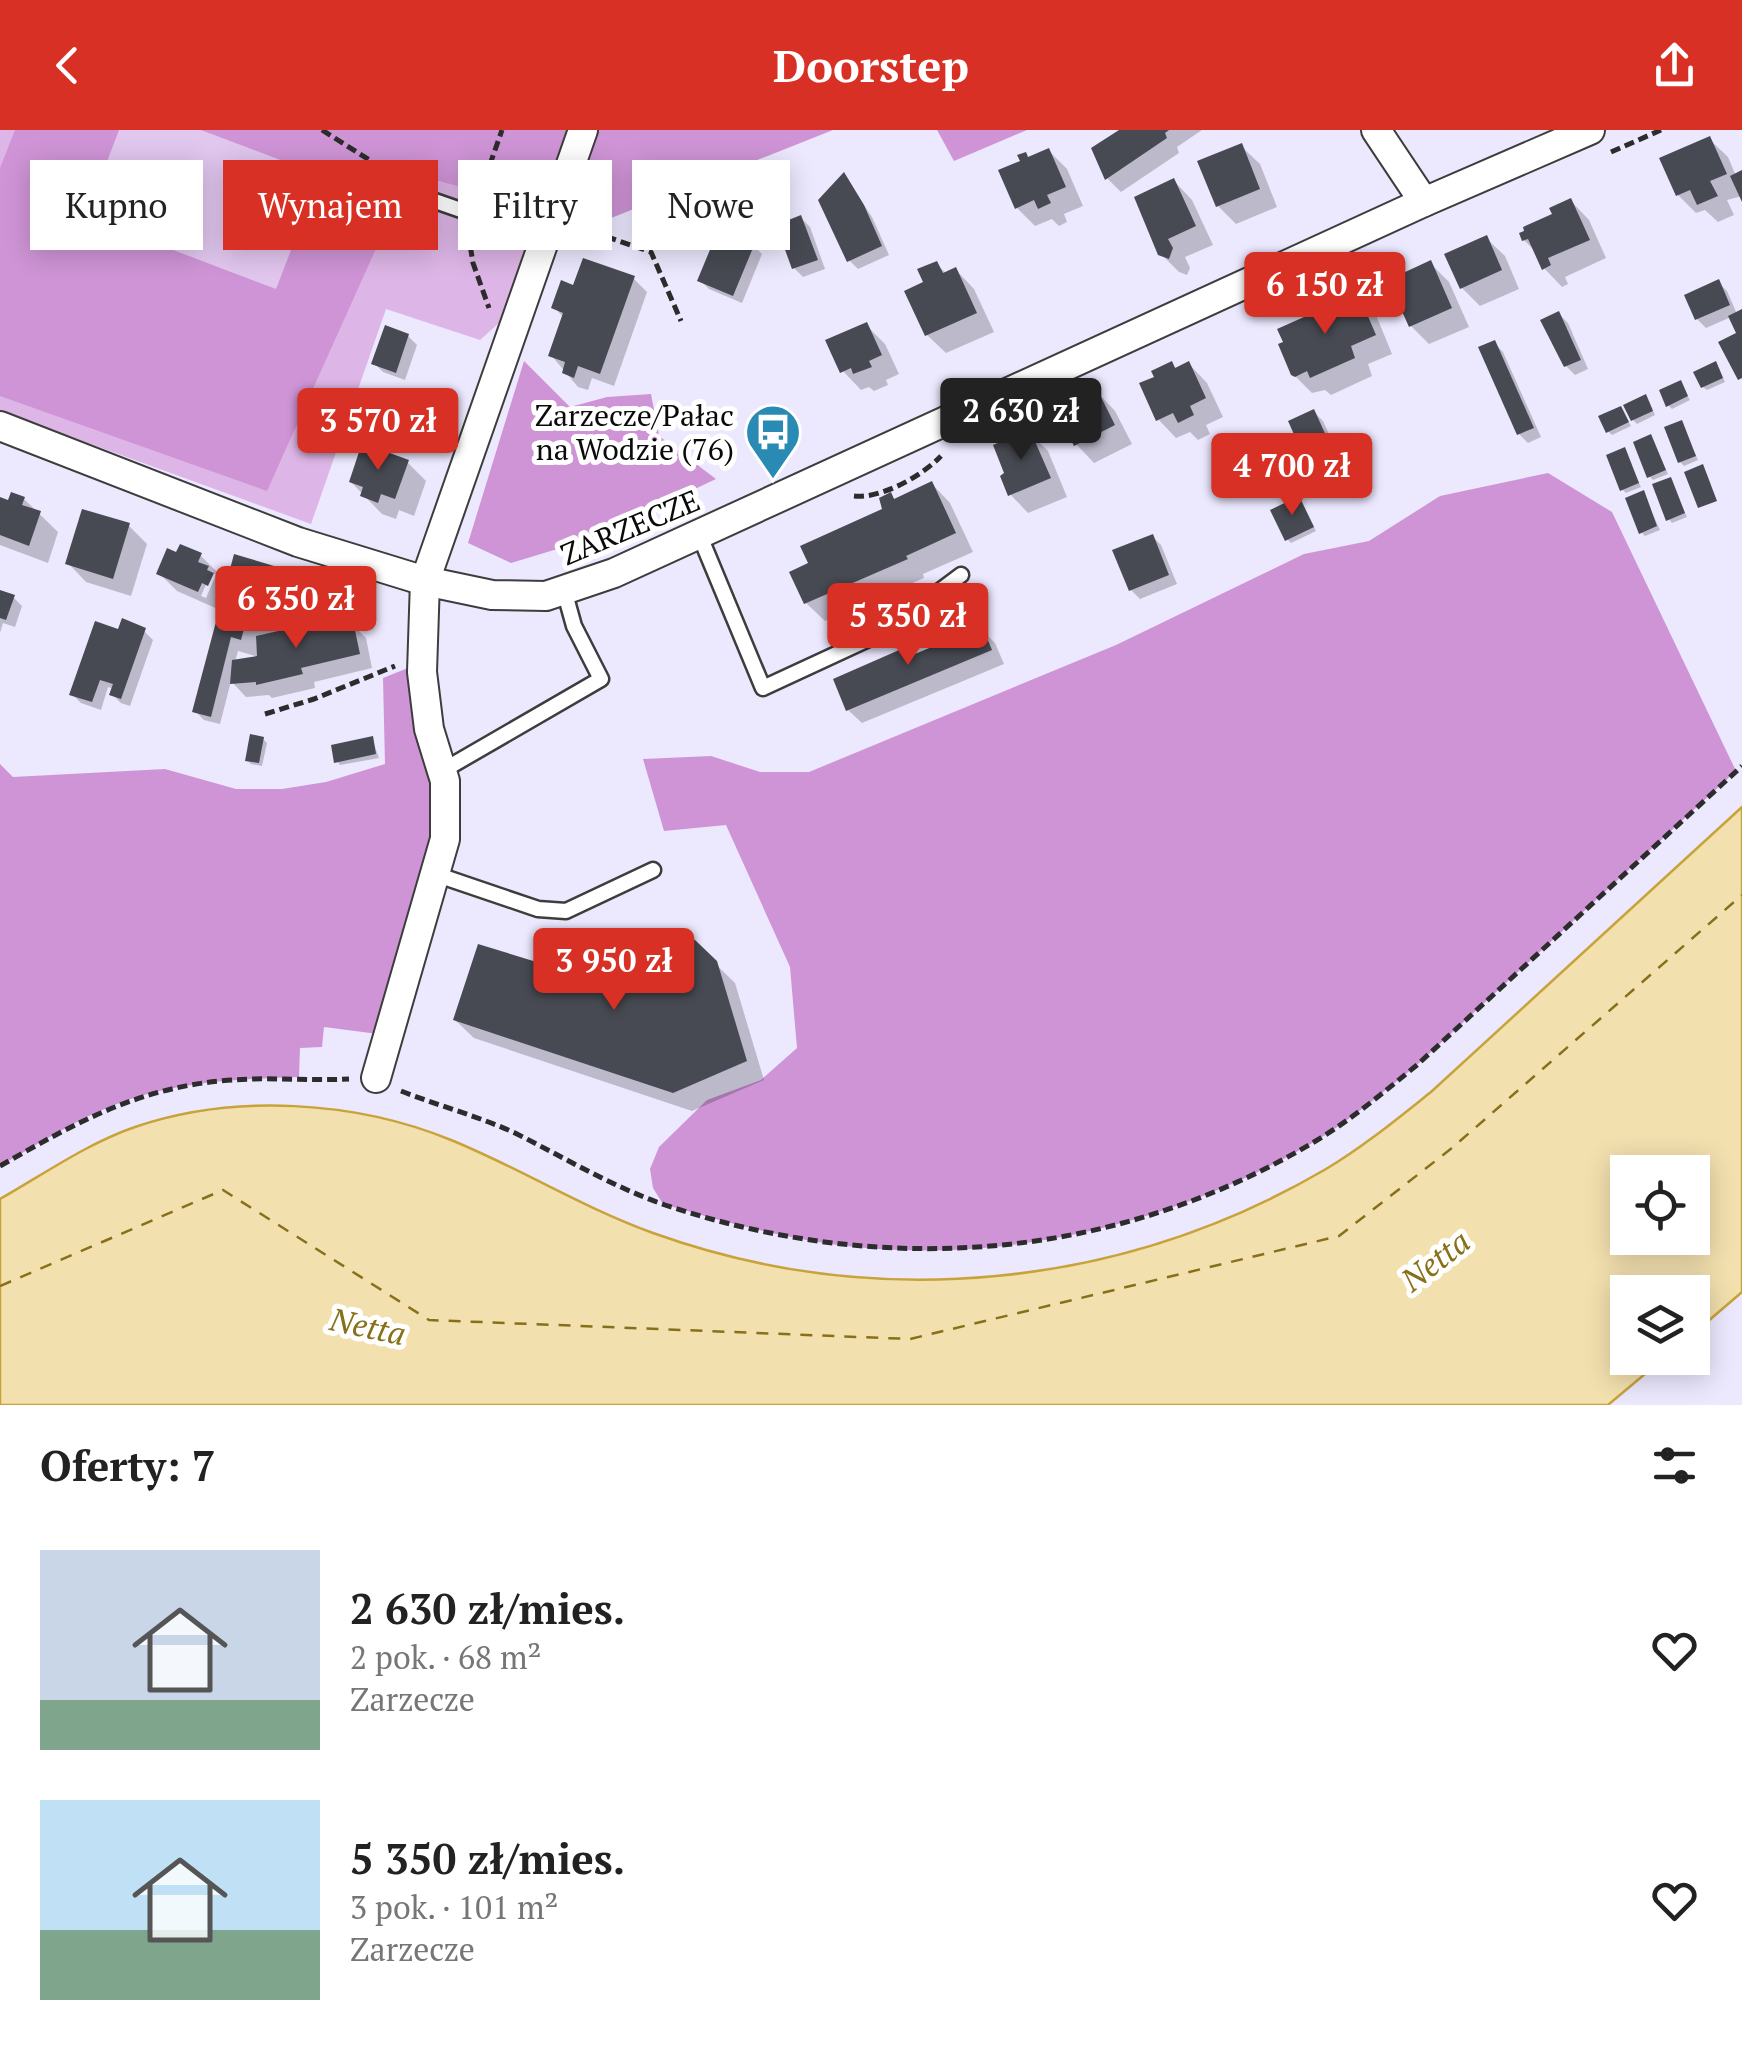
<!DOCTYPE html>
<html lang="pl">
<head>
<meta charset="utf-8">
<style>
	:root { --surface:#fff; --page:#f6f6f6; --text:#222; --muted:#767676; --accent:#d93025 }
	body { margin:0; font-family:"PT Serif",serif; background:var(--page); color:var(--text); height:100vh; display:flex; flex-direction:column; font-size:38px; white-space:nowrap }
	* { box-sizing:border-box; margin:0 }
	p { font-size:32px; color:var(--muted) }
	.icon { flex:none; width:55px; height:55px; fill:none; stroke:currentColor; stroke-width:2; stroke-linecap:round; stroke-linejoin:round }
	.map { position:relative; height:1275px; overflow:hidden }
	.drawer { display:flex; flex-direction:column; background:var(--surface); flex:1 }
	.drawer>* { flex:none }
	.top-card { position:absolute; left:30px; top:30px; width:1000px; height:90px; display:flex; gap:20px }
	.controls { position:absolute; left:1610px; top:1025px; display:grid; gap:20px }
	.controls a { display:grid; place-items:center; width:100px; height:100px; border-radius:0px; background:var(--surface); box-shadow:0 5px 25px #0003; font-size:50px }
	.price { position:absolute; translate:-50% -85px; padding:0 22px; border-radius:10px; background:var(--accent); color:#fff; font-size:32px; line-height:65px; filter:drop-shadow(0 2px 5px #0008) }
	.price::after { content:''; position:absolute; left:50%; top:60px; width:30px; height:22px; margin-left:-15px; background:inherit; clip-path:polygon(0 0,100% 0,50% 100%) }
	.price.active { background:#222; color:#fff }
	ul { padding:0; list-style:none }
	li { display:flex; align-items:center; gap:30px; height:250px; padding:0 40px }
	li span { display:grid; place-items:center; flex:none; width:280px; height:200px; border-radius:0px; color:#555 }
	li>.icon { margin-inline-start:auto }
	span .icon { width:120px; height:120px; fill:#fffc; stroke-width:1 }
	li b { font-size:42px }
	h2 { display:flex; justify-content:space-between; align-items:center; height:120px; padding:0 40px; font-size:42px }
	.tag { padding:0 35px; border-radius:0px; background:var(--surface); box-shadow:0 5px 25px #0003; font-size:35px; line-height:90px }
	.tag.active { background:var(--accent); color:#fff }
	header { display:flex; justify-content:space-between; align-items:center; height:130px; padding:0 40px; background:var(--accent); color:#fff; font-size:45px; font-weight:600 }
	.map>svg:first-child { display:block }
	.green { fill:#ddb5e6 }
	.forest { fill:#cf94d6 }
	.pitch { fill:#e1c6ee }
	.water { fill:#f3e0af; stroke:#c7a33a; stroke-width:2.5; fill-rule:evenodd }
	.shadow { fill:#0003; fill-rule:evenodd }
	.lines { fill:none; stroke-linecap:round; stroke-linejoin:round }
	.ferry { stroke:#887019; stroke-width:2.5; stroke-dasharray:12 10; stroke-linecap:butt }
	.building { fill:#474a52 }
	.service-casing { stroke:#3d3d3d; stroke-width:19 }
	.minor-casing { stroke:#3d3d3d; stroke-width:32 }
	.path { stroke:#2c2c2c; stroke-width:5; stroke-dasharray:10 5; stroke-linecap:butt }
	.service { stroke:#fff; stroke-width:14 }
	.minor { stroke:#fff; stroke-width:28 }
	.labels { text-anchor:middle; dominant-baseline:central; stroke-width:10; stroke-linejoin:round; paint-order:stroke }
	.poi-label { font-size:30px; fill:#0a0a0a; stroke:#fff; text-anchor:end }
	.street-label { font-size:30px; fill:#0a0a0a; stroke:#fff }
	.water-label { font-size:32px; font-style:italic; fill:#887019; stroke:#fff }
</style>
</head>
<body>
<header><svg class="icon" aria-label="back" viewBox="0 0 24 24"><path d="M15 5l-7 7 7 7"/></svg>Doorstep<svg class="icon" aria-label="share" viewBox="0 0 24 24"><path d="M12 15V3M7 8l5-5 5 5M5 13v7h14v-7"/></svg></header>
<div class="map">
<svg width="1742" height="1275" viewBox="0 0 1742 1275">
	<rect width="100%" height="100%" fill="#ece8fe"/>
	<!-- green -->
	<path class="green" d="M0 0H568L500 192 480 210 386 179 311 394 0 281Z"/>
	<!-- forest -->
	<g class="forest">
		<path d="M15 0H833L596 94 410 43 267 361 0 266V38Z"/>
		<path d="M937 0H1027L954 31Z"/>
		<path d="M524 231 570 277 607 267 651 264 659 306 716 349 587 410 511 433 468 413Z"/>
		<path d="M1548 343 1612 382 1736 641 1417 935C1383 962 1351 990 1314 1012 1185 1088 1028 1129 878 1119 805 1114 734 1095 663 1074L653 1058 650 1039 659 1017 707 970 761 950 797 918 790 837 726 695 664 701 643 629 711 626 760 642H809L1116 515 1304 424 1369 411 1440 366Z"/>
		<path d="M413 536C405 579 426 611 436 651 438 661 437 673 438 683L378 904 324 897 322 917 300 918 299 947C242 949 186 951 131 969 84 984 42 1012 0 1036V634L13 647 165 639 236 659H282L326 652 385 634 383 548Z"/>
	</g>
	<!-- pitch -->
	<path class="pitch" d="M119 0H201L320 45 276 159 86 87Z"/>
	<!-- water -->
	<path class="water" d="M1742 677V1162L1693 1204 1692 1162H1628V1228H1664L1608 1275H0V1069C44 1044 88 1013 135 997 234 963 356 971 451 1010 520 1038 583 1078 653 1103 876 1183 1121 1159 1326 1039 1363 1017 1397 989 1431 962ZM1628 1042H1692V1108H1628Z"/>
	<!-- shadow -->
	<g class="shadow">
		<path d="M1123 0H1202L1177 17 1179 23 1121 62 1107 48Z"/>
		<path d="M1709 9 1728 27 1736 46 1742 43V66L1727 70 1734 85 1718 92 1705 80 1696 83 1678 65Z"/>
		<path d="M1241 16 1260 34 1277 77 1236 94 1218 76Z"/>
		<path d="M1049 21 1067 39 1083 76 1064 84 1067 92 1059 96 1052 89 1035 96 1017 78 1030 29Z"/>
		<path d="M844 45 872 87 889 125 858 139 849 130Z"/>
		<path d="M1174 51 1192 70 1213 115 1185 127 1190 138 1187 145 1179 142 1160 123Z"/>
		<path d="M1571 71 1589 90 1606 128 1565 147 1568 154 1562 157 1544 138 1537 123 1524 110Z"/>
		<path d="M801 88 810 97 825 139 803 147 794 138Z"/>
		<path d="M1486 108 1505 126 1519 159 1480 176 1462 158Z"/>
		<path d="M753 115 762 124 742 173 709 159 700 150Z"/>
		<path d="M1430 133 1449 152 1469 197 1429 214 1411 196Z"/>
		<path d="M936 134 947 144 956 140 974 159 994 202 946 223 927 205 926 154Z"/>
		<path d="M633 148 647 162 614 256 592 248 588 260 578 257 551 225 564 188 554 177 575 158Z"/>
		<path d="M1718 152 1727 161 1737 184 1742 181V251L1740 204 1731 187 1706 198 1697 189Z"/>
		<path d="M1357 166 1376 185 1392 224 1368 234 1372 246 1331 265 1325 260 1312 263 1293 244Z"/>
		<path d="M1559 184 1568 193 1588 239 1575 245 1566 236Z"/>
		<path d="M866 195 885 214 899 244 886 250 888 255 874 261 869 257 861 260 843 241Z"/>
		<path d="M408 206 417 215 405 250 383 242 374 233Z"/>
		<path d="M1494 213 1503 222 1541 307 1528 313 1519 304Z"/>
		<path d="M1172 234 1177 239 1189 234 1207 253 1223 287 1206 295 1210 304 1198 310 1190 302 1176 308 1158 289Z"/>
		<path d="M1719 238 1725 252 1707 260 1703 257Z"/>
		<path d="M1680 253 1690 270 1672 279 1668 275Z"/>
		<path d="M1097 262 1115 281 1132 314 1094 333 1076 314Z"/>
		<path d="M1649 271 1655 285 1637 294 1633 290Z"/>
		<path d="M1621 279 1631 296 1612 305 1608 301Z"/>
		<path d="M1314 282 1323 291 1344 337 1321 347 1312 338Z"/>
		<path d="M1681 293 1698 330 1684 336 1680 332Z"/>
		<path d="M1030 303 1048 321 1067 367 1028 383 1010 364Z"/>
		<path d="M1651 307 1668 344 1653 350 1649 346Z"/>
		<path d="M1624 320 1641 357 1626 363 1622 359Z"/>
		<path d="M407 332 426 351 414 386 399 380 396 389 382 384 351 352Z"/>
		<path d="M1670 350 1687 387 1672 393 1669 389Z"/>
		<path d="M932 354 950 373 973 422 923 444 924 448 825 491 806 473 812 434 885 380 891 365 896 371Z"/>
		<path d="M1643 363 1660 400 1645 406 1641 402Z"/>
		<path d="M0 369 10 373 24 369 58 402 48 433 0 415Z"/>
		<path d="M1302 372 1316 401 1291 413 1287 409Z"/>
		<path d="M129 396 147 414 131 466 86 452 68 433Z"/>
		<path d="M1152 406 1161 415 1177 454 1140 469 1131 460Z"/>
		<path d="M200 425 219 444 217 448 227 457 273 439 291 457 278 504 340 490 346 495 352 494 366 508 372 538 314 552 315 558 272 568 269 565 246 567 231 551 220 594 204 590 195 581 220 480 177 461 159 443ZM212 441 216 445 206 468 201 466ZM238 521 262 528 235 532Z"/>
		<path d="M0 462 13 467 22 476 15 497 3 493 0 503Z"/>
		<path d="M981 499 995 513 1004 534 862 593 848 580 906 520 912 527Z"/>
		<path d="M144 501 153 510 130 576 121 573 112 564 114 559 108 557 101 580 81 573 72 564 120 502Z"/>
		<path d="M263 609 267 613 262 636 251 634 247 630Z"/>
		<path d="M372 609 379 628 340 635 337 631Z"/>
		<path d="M693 812 735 853 764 950 692 981 474 908 455 890 619 860Z"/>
	</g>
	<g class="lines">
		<!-- ferry -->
		<path class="ferry" d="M0 1156 223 1060 429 1190 910 1209 1339 1106 1452 1018 1742 765"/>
	</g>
	<!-- building -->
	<g class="building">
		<path d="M1119 0H1169L1165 3 1167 8 1105 50 1091 18Z"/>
		<path d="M1710 6 1727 44 1710 51 1718 66 1697 75 1690 60 1676 66 1659 28Z"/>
		<path d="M1242 13 1260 59 1216 77 1197 31Z"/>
		<path d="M1049 18 1066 57 1047 65 1051 73 1038 79 1034 70 1015 79 998 40 1020 31 1017 25 1026 22 1028 27Z"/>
		<path d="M1742 40V72L1730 46Z"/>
		<path d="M844 42 864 75 882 116 847 132 818 70Z"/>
		<path d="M1174 48 1196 96 1168 109 1173 118 1169 129 1158 125 1134 67Z"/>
		<path d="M1571 68 1590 110 1548 128 1551 135 1542 140 1528 109 1522 111 1519 103 1524 101 1523 97 1552 84 1549 78Z"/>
		<path d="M801 85 818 130 792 139 776 95Z"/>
		<path d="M719 98 755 113 733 166 697 151Z"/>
		<path d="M1487 105 1502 140 1460 159 1444 124Z"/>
		<path d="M583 128 635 146 600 244 578 236 574 248 562 243 565 232 548 226 563 183 551 178 561 150 573 155Z"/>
		<path d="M1431 130 1452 178 1409 197 1388 150Z"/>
		<path d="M937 131 943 143 956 137 977 183 925 206 904 161 923 152 917 139Z"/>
		<path d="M1719 149 1730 175 1695 190 1684 165Z"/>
		<path d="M1358 163 1376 205 1351 216 1355 228 1310 248 1307 241 1295 247 1291 245 1278 214 1283 212 1277 199Z"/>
		<path d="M1742 179V248L1738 250 1718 212 1736 203 1728 186Z"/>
		<path d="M1559 181 1581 230 1564 237 1540 190Z"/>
		<path d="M867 192 882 225 869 231 872 237 853 244 851 238 840 243 825 210Z"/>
		<path d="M385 195 409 204 396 243 371 234Z"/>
		<path d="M1495 210 1534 298 1517 305 1478 217Z"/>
		<path d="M1172 231 1175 238 1189 231 1206 268 1190 276 1194 285 1178 293 1173 283 1156 291 1139 253 1154 247 1151 241Z"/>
		<path d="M1716 231 1723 248 1701 258 1693 242Z"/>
		<path d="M1681 250 1688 266 1666 277 1659 260Z"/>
		<path d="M1097 259 1115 295 1074 316 1058 282Z"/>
		<path d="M1646 264 1653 281 1631 291 1623 275Z"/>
		<path d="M1621 276 1629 292 1606 303 1598 286Z"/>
		<path d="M1314 279 1336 328 1310 340 1288 291Z"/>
		<path d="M1682 290 1696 326 1678 333 1664 297Z"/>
		<path d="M1030 300 1051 348 1008 366 1000 346 1004 343 993 315Z"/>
		<path d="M1651 304 1666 340 1647 348 1633 312Z"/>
		<path d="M362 313 409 330 395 369 381 364 378 373 360 366 363 357 349 352Z"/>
		<path d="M1625 317 1639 353 1620 361 1606 325Z"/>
		<path d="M1703 334 1717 371 1698 378 1684 342Z"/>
		<path d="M1671 347 1685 383 1666 391 1652 354Z"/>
		<path d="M932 351 956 403 906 426 908 429 804 474 789 442 808 433 800 416 882 379 879 368 891 362 894 369Z"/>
		<path d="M1644 360 1657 396 1639 404 1625 368Z"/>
		<path d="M11 362 25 367 22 375 41 381 29 416 0 405V367L8 370Z"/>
		<path d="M1299 366 1314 397 1285 411 1270 380Z"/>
		<path d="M82 379 130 393 113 449 65 434Z"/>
		<path d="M1153 404 1169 445 1129 461 1112 420Z"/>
		<path d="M180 414 202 423 198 432 209 436 207 440 214 443 208 456 202 453 198 462 156 444 167 418 176 422Z"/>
		<path d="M234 424 274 436 256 498 245 495 241 510 231 507 211 587 192 582Z"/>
		<path d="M0 460 15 465 6 490 0 488Z"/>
		<path d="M341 487 343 493 353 491 360 524 301 538 303 544 256 555V552L230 554 232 530 257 526 256 506Z"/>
		<path d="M122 488 146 498 121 569 109 565 113 554 100 550 92 572 69 565 95 491 118 499Z"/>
		<path d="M982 496 992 520 846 581 833 549 906 517 910 526Z"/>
		<path d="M250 604 264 607 259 633 245 631Z"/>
		<path d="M373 606 376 624 334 633 331 615Z"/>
		<path d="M667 804 695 810 717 831 747 931 673 963 453 890 478 814 618 857 647 813Z"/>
	</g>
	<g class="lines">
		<!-- service casing -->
		<g class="service-casing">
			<g id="service">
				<path d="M435 71 544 109"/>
				<path d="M699 404 763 558 886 501 961 445"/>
				<path d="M442 641 601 549 574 496 564 460"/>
				<path d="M435 744 538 779 566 781 653 740"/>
			</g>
		</g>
		<!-- minor casing -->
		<g class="minor-casing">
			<g id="minor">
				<path d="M1376 0 1424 72"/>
				<path d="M0 296 298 412 425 451 492 465 546 466 614 443 1424 72 1590 0"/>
				<path d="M376 948 445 709V651L429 599 422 542 425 451 583 0"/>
			</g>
		</g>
		<!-- path -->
		<g class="path">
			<path d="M322 0 417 60"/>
			<path d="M1611 22 1661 0"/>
			<path d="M480 63 502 0"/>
			<path d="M578 97 651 122 681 191"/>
			<path d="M468 102 473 133 489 178"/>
			<path d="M854 366C881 369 922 346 941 326"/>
			<path d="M265 584 314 569 395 536"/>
			<path d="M401 961C439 976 478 986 515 1003 565 1028 611 1056 665 1075 884 1148 1114 1131 1314 1012 1351 990 1384 962 1417 935L1742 636"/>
			<path d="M0 1036C77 992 141 956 232 950 271 947 310 951 349 949"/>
		</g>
		<!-- service -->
		<use href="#service" class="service"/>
		<!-- minor -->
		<use href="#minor" class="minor"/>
	</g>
	<!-- icons -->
	<defs>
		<g id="bus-pin" transform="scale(2.875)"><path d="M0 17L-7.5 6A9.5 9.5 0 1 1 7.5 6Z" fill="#298ab3" stroke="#fff"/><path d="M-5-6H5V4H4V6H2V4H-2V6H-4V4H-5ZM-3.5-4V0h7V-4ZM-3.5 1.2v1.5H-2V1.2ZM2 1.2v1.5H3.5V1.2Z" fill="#fff"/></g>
	</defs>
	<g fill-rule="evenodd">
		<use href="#bus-pin" x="773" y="302"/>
	</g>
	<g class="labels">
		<!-- poi labels -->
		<g class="poi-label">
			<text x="734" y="285">Zarzecze/Pałac<tspan x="734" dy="34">na Wodzie (76)</tspan></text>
		</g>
		<!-- street labels -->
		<g class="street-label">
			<text transform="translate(630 397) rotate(-23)">ZARZECZE</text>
		</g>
		<!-- water labels -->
		<g class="water-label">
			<text transform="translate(1435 1130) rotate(-38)">Netta</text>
			<text transform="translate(368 1196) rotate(12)">Netta</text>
		</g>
	</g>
</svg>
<div class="controls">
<a><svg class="icon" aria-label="locate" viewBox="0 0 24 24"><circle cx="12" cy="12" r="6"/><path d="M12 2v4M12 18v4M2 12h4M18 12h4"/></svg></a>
<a><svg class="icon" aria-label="layers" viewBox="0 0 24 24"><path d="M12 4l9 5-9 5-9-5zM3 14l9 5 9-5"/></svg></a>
</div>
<b class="price" style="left:1325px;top:207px">6 150 zł</b>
<b class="price active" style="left:1021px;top:333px">2 630 zł</b>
<b class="price" style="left:378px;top:343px">3 570 zł</b>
<b class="price" style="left:1292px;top:388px">4 700 zł</b>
<b class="price" style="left:296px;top:521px">6 350 zł</b>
<b class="price" style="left:908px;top:538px">5 350 zł</b>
<b class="price" style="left:614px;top:883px">3 950 zł</b>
<div class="top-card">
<a class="tag">Kupno</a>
<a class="tag active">Wynajem</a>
<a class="tag">Filtry</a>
<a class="tag">Nowe</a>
</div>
</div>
<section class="drawer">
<h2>Oferty: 7<svg class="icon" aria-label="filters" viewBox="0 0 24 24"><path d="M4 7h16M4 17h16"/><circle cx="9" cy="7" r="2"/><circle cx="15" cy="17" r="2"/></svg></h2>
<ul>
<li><span style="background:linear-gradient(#c9d6e8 75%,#7fa58c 0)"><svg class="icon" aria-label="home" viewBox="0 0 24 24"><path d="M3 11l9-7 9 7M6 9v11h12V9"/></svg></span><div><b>2 630 zł/mies.</b><p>2 pok. · 68 m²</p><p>Zarzecze</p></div><svg class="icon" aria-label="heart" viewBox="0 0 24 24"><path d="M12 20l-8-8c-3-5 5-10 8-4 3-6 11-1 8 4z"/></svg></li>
<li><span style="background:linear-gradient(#bfe0f5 65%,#7fa58c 0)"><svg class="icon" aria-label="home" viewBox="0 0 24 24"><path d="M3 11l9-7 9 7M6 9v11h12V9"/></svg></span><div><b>5 350 zł/mies.</b><p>3 pok. · 101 m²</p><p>Zarzecze</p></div><svg class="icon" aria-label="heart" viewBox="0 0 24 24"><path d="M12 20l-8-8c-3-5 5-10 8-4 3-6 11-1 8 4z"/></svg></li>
</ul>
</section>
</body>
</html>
